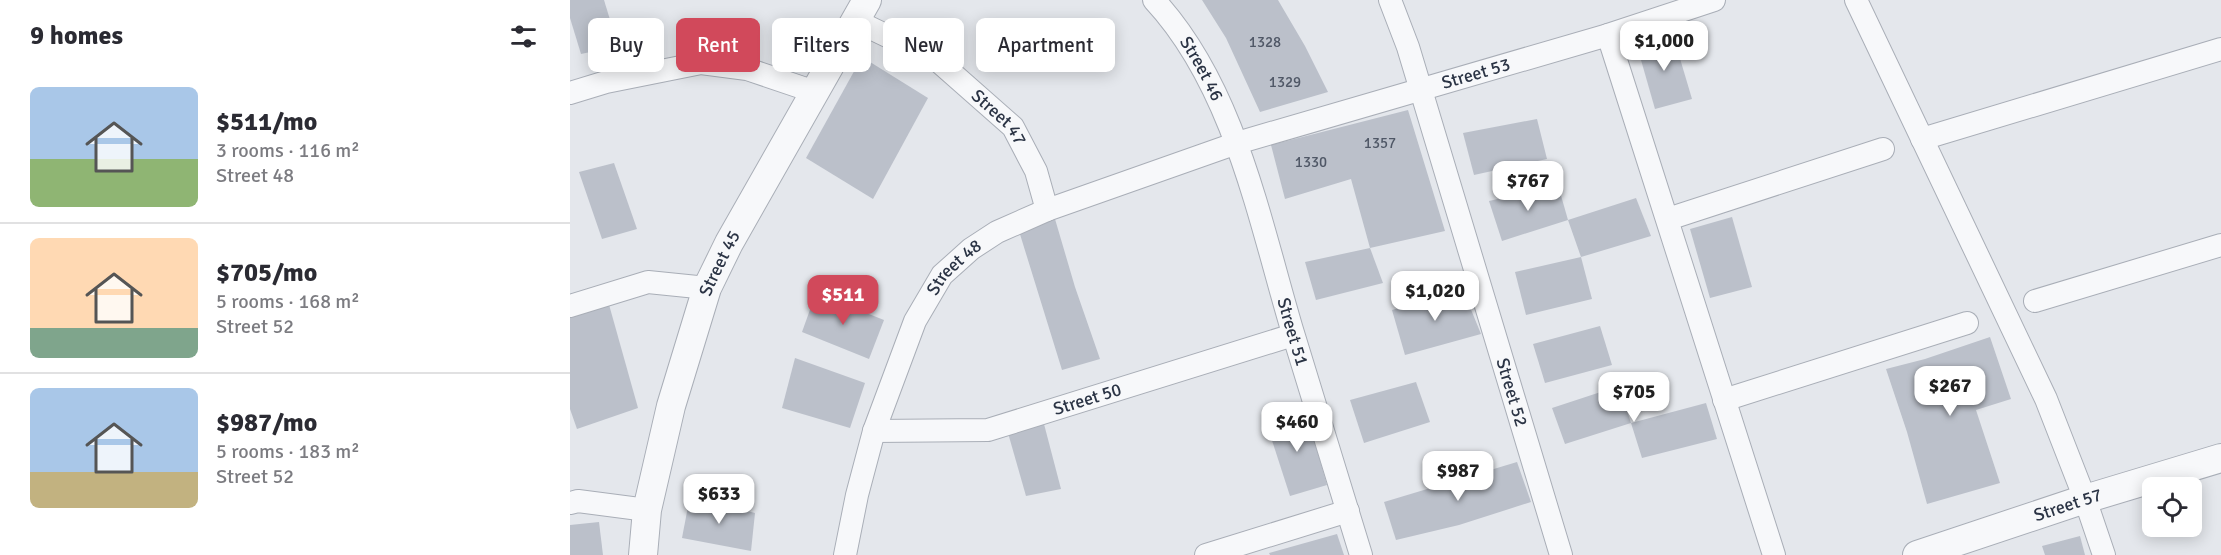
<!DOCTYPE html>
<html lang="en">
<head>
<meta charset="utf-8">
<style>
	:root { --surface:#fff; --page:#f2f2f3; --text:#2b2b33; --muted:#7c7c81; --line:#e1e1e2; --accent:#d1495b }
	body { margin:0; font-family:Signika,sans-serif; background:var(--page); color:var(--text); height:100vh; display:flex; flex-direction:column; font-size:22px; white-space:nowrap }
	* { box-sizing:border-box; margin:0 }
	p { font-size:20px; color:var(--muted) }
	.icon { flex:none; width:33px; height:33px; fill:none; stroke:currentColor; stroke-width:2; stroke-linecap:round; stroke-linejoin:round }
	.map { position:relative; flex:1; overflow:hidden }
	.side { display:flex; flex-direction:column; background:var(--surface); width:570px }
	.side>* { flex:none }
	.banner { position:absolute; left:18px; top:18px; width:570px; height:54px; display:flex; gap:12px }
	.fabs { position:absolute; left:1572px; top:477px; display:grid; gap:12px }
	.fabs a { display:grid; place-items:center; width:60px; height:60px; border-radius:9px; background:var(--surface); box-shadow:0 3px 15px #0003; font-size:30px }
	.price { position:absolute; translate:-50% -51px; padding:0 14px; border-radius:12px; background:#fff; color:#222; font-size:20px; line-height:39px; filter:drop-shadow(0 2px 3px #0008) }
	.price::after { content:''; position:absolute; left:50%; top:36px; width:18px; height:14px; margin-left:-9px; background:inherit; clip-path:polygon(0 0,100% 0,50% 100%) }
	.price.active { background:var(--accent); color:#fff }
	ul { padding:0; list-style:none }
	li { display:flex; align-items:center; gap:18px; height:150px; padding:0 30px }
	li+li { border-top:2px solid var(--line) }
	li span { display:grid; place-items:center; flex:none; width:168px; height:120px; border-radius:9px; color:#555 }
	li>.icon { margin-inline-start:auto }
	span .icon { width:72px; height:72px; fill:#fffc; stroke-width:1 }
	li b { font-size:26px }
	h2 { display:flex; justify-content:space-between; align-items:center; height:72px; padding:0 30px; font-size:26px }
	.pill { padding:0 21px; border-radius:9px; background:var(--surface); box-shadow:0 3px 15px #0003; font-size:21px; line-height:54px }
	.pill.active { background:var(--accent); color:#fff }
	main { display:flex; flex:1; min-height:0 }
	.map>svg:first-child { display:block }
	.building { fill:#bbc0ca }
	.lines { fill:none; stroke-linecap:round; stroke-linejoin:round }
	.minor-casing { stroke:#a9aeb7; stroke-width:24 }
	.tertiary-casing { stroke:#a9aeb7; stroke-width:30 }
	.minor { stroke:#f7f8fa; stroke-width:22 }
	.tertiary { stroke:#f7f8fa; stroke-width:28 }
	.labels { text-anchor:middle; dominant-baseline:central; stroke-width:4.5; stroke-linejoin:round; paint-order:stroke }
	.number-label { font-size:15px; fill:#4f5766 }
	.street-label { font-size:18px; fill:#2b3445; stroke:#f4f6f9 }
</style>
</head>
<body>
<main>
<section class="side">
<h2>9 homes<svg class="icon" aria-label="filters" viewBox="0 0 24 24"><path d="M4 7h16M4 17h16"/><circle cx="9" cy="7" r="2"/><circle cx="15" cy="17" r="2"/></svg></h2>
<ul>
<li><span style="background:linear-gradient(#a9c7e8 60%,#8fb573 0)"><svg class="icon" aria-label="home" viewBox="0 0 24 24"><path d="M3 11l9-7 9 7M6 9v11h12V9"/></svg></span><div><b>$511/mo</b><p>3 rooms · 116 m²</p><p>Street 48</p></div></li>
<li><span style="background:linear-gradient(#ffd9b3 75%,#7fa58c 0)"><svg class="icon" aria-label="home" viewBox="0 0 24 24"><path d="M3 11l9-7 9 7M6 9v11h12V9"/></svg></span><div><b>$705/mo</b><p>5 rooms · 168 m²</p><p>Street 52</p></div></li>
<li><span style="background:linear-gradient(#a9c7e8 70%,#c2b280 0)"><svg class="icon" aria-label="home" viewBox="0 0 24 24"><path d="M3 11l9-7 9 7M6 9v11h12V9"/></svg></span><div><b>$987/mo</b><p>5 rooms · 183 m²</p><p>Street 52</p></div></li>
</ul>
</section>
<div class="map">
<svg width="1651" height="555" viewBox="0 0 1651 555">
	<rect width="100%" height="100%" fill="#e4e7ec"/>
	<!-- building -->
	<g class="building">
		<path d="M0 0H34L48 46 11 54 0 18Z"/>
		<path d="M632 0H708L735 46 758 92 690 112 656 38Z"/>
		<path d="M1103 35 1122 99 1085 109 1067 46Z"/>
		<path d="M292 57 358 98 303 199 236 158Z"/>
		<path d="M838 110 875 231 800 248 781 179 715 199 701 145Z"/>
		<path d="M967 119 977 159 904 175 893 133Z"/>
		<path d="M44 163 67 229 32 239 9 172Z"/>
		<path d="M988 185 998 220 932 241 919 201Z"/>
		<path d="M1066 198 1081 236 1011 257 998 220Z"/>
		<path d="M1162 217 1182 287 1140 298 1120 229Z"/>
		<path d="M485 219 505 287 530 359 492 370 449 231Z"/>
		<path d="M800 248 813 283 746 300 735 262Z"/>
		<path d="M1011 257 1022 299 956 315 945 272Z"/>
		<path d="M893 290 911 334 835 355 822 310Z"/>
		<path d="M246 293 314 320 299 359 232 332Z"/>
		<path d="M38 301 68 408 7 429 0 409V312Z"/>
		<path d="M1030 326 1042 365 975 383 963 344Z"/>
		<path d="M1420 337 1441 399 1406 410 1430 483 1357 504 1337 432 1316 369 1355 359Z"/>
		<path d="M225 358 295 383 280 428 212 408Z"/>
		<path d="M846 382 860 422 794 443 780 400Z"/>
		<path d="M1049 386 1061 423 1136 403 1147 439 1072 458 1061 423 995 444 982 408Z"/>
		<path d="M736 412 757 485 720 496 696 422Z"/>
		<path d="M474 424 491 489 456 496 438 433Z"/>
		<path d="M947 462 961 502 889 525 826 540 814 502Z"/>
		<path d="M120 496 185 513 181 551 112 538Z"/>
		<path d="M29 522 33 555H0V525Z"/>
		<path d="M767 534 774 555H700L699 553Z"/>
		<path d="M1510 536 1515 555H1475L1472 546Z"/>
	</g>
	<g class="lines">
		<!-- minor casing -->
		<g class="minor-casing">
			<g id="minor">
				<path id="s1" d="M584 0C665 87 690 223 723 333 745 407 769 481 791 555"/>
				<path id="s2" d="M820 0 838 47 991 555"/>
				<path d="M1286 0 1476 399 1515 499 1534 555"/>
				<path id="s3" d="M284 20 367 60 443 127 466 171 477 210"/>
				<path d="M1038 35 1204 555"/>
				<path d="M0 93 36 82 131 63 177 69 245 92"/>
				<path d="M1352 139 1651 49"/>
				<path d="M1098 219 1313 149"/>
				<path d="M1465 301 1651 245"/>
				<path d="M0 306 78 282 137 288"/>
				<path d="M1154 400 1397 323"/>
				<path id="s4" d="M304 431 418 430 723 335"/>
				<path d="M0 503 8 501 77 510"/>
				<path id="s5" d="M275 555 287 495 304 431 345 321 372 275 401 249 427 232 477 210 667 143 1038 35 1144 0"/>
				<path d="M636 555 778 511"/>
			</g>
		</g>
		<!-- tertiary casing -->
		<g class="tertiary-casing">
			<g id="tertiary">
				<path id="s6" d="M73 555 77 510 101 406 137 288 159 243 297 0"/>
				<path id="s7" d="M1347 555 1515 499 1651 458"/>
			</g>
		</g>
		<!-- minor -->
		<use href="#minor" class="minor"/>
		<!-- tertiary -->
		<use href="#tertiary" class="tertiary"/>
	</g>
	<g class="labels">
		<!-- number labels -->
		<g class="number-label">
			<text x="695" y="42">1328</text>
			<text x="715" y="82">1329</text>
			<text x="810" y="143">1357</text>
			<text x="741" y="162">1330</text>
		</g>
		<!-- street labels -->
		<g class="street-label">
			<text stroke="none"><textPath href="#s1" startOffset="84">Street 46</textPath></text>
			<text stroke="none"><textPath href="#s5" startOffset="873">Street 53</textPath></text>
			<text stroke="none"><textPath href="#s3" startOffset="177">Street 47</textPath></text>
			<text stroke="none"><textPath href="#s6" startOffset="303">Street 45</textPath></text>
			<text stroke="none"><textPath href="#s5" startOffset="312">Street 48</textPath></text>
			<text stroke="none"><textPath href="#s1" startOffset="363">Street 51</textPath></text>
			<text stroke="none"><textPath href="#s2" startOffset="411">Street 52</textPath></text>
			<text stroke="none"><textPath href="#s4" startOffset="218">Street 50</textPath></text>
			<text stroke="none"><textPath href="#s7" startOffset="159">Street 57</textPath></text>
		</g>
	</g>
</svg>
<div class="fabs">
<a><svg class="icon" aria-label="locate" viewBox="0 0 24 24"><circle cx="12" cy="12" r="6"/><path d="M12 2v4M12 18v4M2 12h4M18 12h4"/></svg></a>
</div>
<b class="price" style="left:1094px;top:72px">$1,000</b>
<b class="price" style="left:958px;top:212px">$767</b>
<b class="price" style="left:865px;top:322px">$1,020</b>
<b class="price active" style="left:273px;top:326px">$511</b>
<b class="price" style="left:1380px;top:417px">$267</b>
<b class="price" style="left:1064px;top:423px">$705</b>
<b class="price" style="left:727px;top:453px">$460</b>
<b class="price" style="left:888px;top:502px">$987</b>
<b class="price" style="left:149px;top:525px">$633</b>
<div class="banner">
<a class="pill">Buy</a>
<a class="pill active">Rent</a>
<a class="pill">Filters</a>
<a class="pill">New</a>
<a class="pill">Apartment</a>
</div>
</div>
</main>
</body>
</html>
